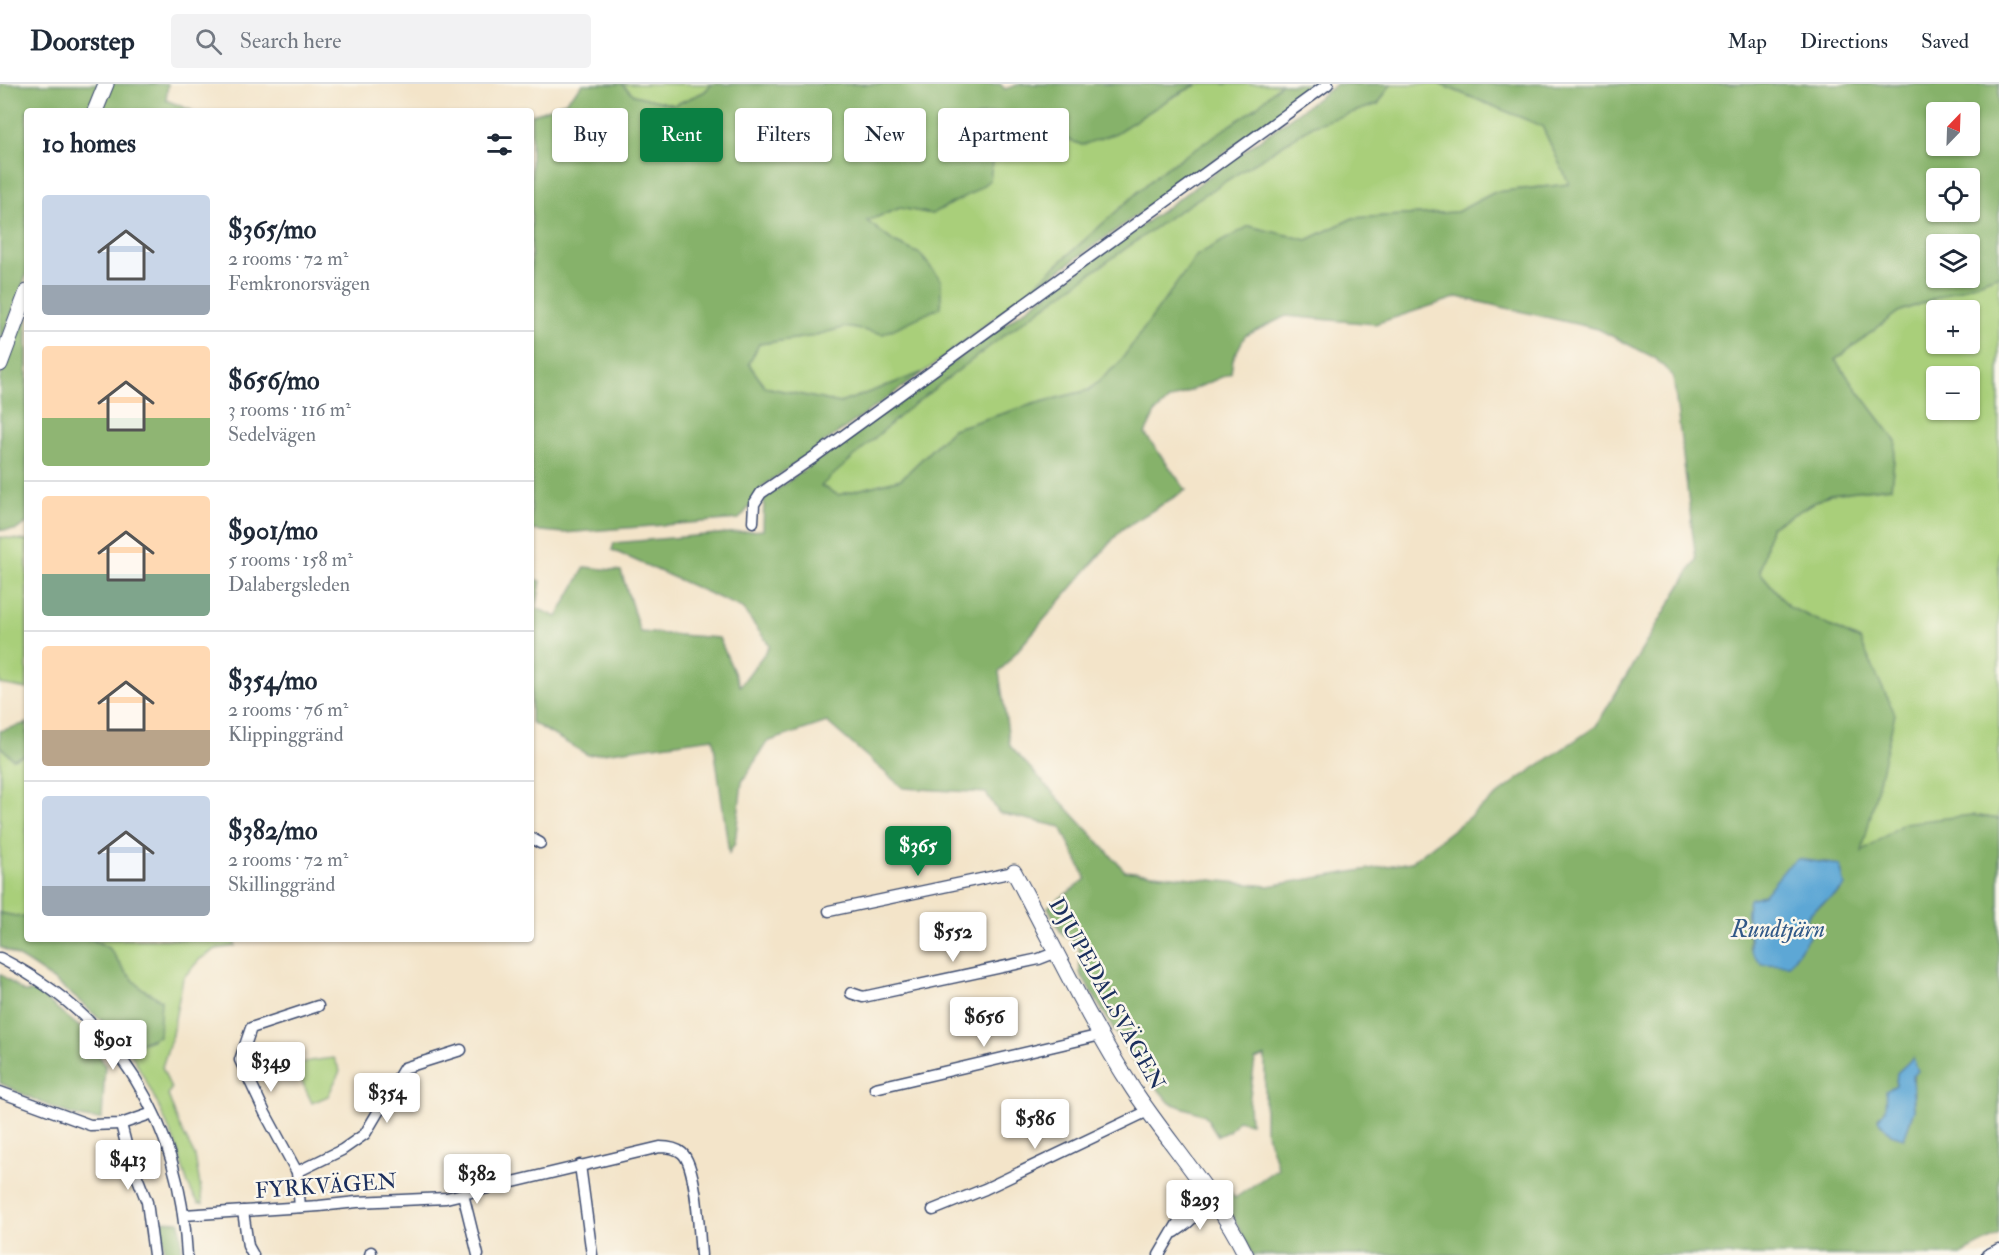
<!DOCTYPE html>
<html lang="en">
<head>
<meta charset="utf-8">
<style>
	:root { --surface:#fff; --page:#f2f2f3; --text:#1f2937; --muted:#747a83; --line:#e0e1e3; --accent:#0b8043 }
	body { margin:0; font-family:"IM FELL Double Pica",serif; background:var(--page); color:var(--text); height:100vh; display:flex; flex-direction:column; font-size:22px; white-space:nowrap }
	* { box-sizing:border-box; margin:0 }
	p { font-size:20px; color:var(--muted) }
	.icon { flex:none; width:33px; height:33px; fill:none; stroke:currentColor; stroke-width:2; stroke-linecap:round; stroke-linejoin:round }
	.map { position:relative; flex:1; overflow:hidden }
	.panel { position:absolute; left:24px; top:24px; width:510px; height:834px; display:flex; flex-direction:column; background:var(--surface); border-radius:6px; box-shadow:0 2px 4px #0004 }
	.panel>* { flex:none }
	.guide { position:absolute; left:552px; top:24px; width:570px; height:54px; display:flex; gap:12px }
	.needle { width:39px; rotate:23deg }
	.tools { position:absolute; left:1926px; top:18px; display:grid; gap:12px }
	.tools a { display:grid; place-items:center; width:54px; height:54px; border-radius:6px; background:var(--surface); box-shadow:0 2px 4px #0004; font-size:30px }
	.price { position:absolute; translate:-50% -51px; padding:0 14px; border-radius:6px; background:#fff; color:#222; font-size:20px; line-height:39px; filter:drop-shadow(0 2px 3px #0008) }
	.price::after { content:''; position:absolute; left:50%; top:36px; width:18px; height:14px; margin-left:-9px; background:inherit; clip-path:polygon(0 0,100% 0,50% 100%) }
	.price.selected { background:var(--accent); color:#fff }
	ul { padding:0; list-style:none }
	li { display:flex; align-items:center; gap:18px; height:150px; padding:0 18px }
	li+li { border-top:2px solid var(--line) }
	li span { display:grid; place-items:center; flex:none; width:168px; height:120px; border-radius:6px; color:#555 }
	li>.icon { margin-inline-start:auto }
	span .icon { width:72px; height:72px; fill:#fffc; stroke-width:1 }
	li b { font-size:26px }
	h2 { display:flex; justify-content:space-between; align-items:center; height:72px; padding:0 18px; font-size:26px }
	.chip { padding:0 21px; border-radius:6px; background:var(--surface); box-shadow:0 2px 4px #0004; font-size:21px; line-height:54px }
	.chip.selected { background:var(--accent); color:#fff }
	header { display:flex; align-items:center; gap:36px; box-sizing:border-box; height:84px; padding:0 30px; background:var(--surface); border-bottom:2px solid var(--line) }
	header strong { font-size:28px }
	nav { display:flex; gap:33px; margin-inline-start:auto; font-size:21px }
	.search { width:420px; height:54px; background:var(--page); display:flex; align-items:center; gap:15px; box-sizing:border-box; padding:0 21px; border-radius:6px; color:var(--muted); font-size:22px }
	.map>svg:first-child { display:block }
	.green { fill:#a9cf7a; stroke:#627f6c; stroke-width:1.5; fill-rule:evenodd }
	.forest { fill:#86b26a; stroke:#507064; stroke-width:1.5; fill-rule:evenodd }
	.water { fill:#5da7d5; stroke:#3c6b9a; stroke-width:1.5 }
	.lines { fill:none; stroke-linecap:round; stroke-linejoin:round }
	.street-casing { stroke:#3b4a6e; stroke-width:13 }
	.secondary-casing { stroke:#3b4a6e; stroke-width:17 }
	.street { stroke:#fff; stroke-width:10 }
	.secondary { stroke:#fff; stroke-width:15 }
	.labels { text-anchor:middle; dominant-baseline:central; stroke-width:5; stroke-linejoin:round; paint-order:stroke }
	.street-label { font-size:22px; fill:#1b2f5e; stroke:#fbf7ec }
	.water-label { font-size:24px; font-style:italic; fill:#325988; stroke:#fbf7ec }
</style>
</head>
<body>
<header>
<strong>Doorstep</strong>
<div class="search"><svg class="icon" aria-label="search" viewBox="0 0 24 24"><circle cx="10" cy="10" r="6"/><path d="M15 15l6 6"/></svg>Search here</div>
<nav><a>Map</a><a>Directions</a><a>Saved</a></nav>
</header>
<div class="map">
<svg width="1999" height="1171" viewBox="0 0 1999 1171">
	<rect width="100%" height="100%" fill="#fbf7ec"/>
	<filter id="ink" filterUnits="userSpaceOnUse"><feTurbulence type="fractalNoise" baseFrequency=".0167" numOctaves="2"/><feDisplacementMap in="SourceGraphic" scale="12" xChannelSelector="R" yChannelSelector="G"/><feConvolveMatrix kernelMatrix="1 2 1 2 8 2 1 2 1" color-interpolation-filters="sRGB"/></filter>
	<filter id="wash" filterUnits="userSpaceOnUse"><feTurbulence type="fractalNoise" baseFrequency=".008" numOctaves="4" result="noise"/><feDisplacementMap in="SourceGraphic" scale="24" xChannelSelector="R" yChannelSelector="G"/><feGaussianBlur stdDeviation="1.35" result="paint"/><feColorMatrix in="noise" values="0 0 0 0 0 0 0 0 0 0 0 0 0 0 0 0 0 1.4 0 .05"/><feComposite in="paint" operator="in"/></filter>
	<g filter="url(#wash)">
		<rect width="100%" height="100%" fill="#f3e4c9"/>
		<!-- green -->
		<g class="green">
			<path d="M622 0H712L704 8 674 21 634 11Z"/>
			<path d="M1198 0H1281L1253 26 1159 89 1018 216 924 288 840 319 765 303 749 280 759 260 808 253 846 243 883 250 941 196 920 170 894 158 867 137 900 124 932 130 968 39 974 34 991 28 1033 42 1050 56 1067 55 1082 61Z"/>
			<path d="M1391 0H1439L1542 42 1569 100 1495 108 1457 128 1353 134 1307 156 1249 142 1119 279 1089 306 1037 319 953 345 901 395 838 411 820 401 904 328 1007 249 1177 128 1314 41 1378 20Z"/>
			<path d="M1999 191V735L1972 731 1862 769 1860 556 1789 523 1760 488 1770 443 1830 410 1891 403 1896 357 1835 276 1898 228ZM1936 226H1970V260H1936ZM1936 292H1970V326H1936Z"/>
			<path d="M0 453 27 457V605L0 600Z"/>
			<path d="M0 662 13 675 27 670V834L0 829Z"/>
			<path d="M92 855H235V862L216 865 200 875 183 894 171 955 162 983 171 1005 168 1011 179 1041 195 1072 203 1119H199C185 1102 184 1084 177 1064 163 1029 146 996 128 964L152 956 161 916 141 904 124 886 110 865Z"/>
			<path d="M334 974 340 987 328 1012 312 1019 298 989V983L309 977Z"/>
		</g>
		<!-- forest -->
		<g class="forest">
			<path d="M0 0H99L89 27H27V189L0 261Z"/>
			<path d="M112 0H168L166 16 193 27H102Z"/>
			<path d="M583 0H622L634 11 674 21 704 8 712 0H1000L1005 5 1020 0H1198L1174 12 1116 49 1082 61 1067 55 1050 56C1030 39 990 16 968 40 995 59 994 64 990 96L972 109 932 130 900 124 867 137 894 158 920 170 941 196V223L883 250 846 243 808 253 759 260 749 280 765 303 840 319 924 288 763 402C755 413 749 426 739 435L564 449 531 446V31L565 18Z"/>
			<path d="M1281 0H1321L1018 216 1159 89 1253 26Z"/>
			<path d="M1337 0H1391L1378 20 1314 41 1177 128 1007 249 904 328 821 402 838 411 901 395 953 345 1037 319 1089 306 1119 279 1197 171 1249 142 1307 156 1353 134 1457 128 1495 108 1569 100 1542 42 1439 0H1999V191L1898 228 1835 276 1896 357 1891 403 1830 410 1770 443 1760 488 1789 523 1860 556 1895 630 1862 768 1904 739 1972 731 1999 735V1151L1961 1171H1253L1221 1109 1227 1104 1235 1114 1278 1084 1265 1045V972L1255 976 1249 1019 1250 1039 1238 1036 1229 1047 1218 1052 1205 1031 1170 1019 1130 972 1080 889 1079 860 1061 849 1048 823 1086 795 1061 743 999 729 986 709 903 704 827 638 767 658 742 698 735 759 729 769 713 654 588 671 531 638V494L541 497 536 524 557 533 585 483 621 487 640 548 719 554 740 602 770 562 742 524 612 466 614 459 763 446 764 415ZM1936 28H1970V62H1936ZM1936 94H1970V128H1936ZM1936 160H1970V194H1936ZM1458 213 1598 245 1655 274 1673 292 1696 476 1596 642 1517 696 1411 778 1268 802 1125 787 1010 662 999 588 1122 445 1186 406 1145 350 1155 329 1169 316 1231 289 1233 275 1245 252 1286 232 1375 240ZM1798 775 1810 778H1827L1840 808 1809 829 1806 836 1811 850 1789 881 1749 863V845ZM1913 974 1914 1026 1904 1054 1878 1034 1885 1026 1896 1001 1897 989Z"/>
			<path d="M27 224V439L16 446H0V295Z"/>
			<path d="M27 639V670L13 675 0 662V647Z"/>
			<path d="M0 829 27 834V855H92L110 865 124 886 141 904 161 916 159 952 128 964C119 951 107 942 95 931 66 904 36 881 0 863Z"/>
			<path d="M0 890 24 908H37L83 946 105 981 102 1035C74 1038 26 1011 0 999Z"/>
			<path d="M161 1137 180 1138 182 1171H165Z"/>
		</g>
		<!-- water -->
		<g class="water">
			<path d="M1798 775 1840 781 1845 802C1834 816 1813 820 1806 836L1811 850 1789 881 1762 880C1744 862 1753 865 1749 845 1746 830 1746 830 1749 815L1764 811 1787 783Z"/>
			<path d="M1913 974 1918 987 1912 992 1914 1026 1904 1054 1891 1050 1878 1035 1885 1026 1886 1007 1896 1001 1897 989Z"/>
		</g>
	</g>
	<g filter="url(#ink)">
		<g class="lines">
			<!-- street casing -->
			<g class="street-casing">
				<g id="street">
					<path d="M753 438 754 420 761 409 814 373 1328 0"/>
					<path d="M531 754 540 759"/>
					<path d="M829 827 1014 788"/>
					<path d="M0 874C119 935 180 1038 187 1171"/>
					<path d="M851 909 863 913 1039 875 1057 868"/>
					<path d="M875 1004 1101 951"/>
					<path d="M0 1008 90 1041 121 1040 153 1029"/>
					<path d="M121 1040 129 1072 147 1118 154 1171"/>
					<path d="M580 1081 592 1171"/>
					<path d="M297 1088 342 1066 365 1050 404 984 461 966"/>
					<path d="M463 1110 478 1171"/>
					<path d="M300 1123 297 1088 265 1029 240 976 251 944 318 922"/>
					<path d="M933 1126 985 1105 1148 1027"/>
					<path d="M243 1127 248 1162 253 1171"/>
					<path d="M184 1131 319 1122 357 1118 446 1114 660 1063C667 1063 676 1064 682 1069 697 1082 699 1150 701 1171"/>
					<path d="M1175 1148C1184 1141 1194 1137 1196 1125"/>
					<path d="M370 1171 371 1168"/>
					<path d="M1159 1171 1182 1132 1188 1126 1196 1125 1213 1114"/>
					<path d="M1987 1171 1999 1165"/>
				</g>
			</g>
			<!-- secondary casing -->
			<g class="secondary-casing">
				<g id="secondary">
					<path d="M95 27 106 0"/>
					<path d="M0 280 27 208"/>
					<path d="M1014 788C1053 860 1088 936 1133 1005 1170 1061 1216 1110 1246 1171"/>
				</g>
			</g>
			<!-- street -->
			<use href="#street" class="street"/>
			<!-- secondary -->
			<use href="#secondary" class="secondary"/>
		</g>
	</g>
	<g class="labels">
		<!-- street labels -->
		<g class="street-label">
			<text transform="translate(1107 910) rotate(61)">DJUPEDALSVÄGEN</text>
			<text transform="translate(326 1102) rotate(-4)">FYRKVÄGEN</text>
		</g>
		<!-- water labels -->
		<g class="water-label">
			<text x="1778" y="845">Rundtjärn</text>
		</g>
	</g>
</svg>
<div class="tools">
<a><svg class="needle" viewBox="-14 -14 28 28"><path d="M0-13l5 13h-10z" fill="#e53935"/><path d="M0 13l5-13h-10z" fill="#747a83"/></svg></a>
<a><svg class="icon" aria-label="locate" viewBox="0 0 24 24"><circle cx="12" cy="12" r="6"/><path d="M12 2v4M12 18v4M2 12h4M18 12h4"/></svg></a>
<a><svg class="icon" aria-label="layers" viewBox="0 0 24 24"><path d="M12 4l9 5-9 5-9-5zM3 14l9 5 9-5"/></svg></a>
<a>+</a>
<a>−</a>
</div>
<b class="price selected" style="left:918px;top:793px">$365</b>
<b class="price" style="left:953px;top:879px">$552</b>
<b class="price" style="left:984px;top:964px">$656</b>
<b class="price" style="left:113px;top:987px">$901</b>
<b class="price" style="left:271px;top:1009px">$349</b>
<b class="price" style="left:387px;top:1040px">$354</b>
<b class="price" style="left:1035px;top:1066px">$586</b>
<b class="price" style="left:128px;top:1107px">$413</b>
<b class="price" style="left:477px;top:1121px">$382</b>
<b class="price" style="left:1200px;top:1147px">$293</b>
<div class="guide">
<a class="chip">Buy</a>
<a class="chip selected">Rent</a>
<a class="chip">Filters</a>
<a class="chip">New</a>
<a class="chip">Apartment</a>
</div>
<section class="panel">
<h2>10 homes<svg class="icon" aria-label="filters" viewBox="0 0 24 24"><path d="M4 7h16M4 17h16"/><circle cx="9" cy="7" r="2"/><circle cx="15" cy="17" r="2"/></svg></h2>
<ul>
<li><span style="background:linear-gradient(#c9d6e8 75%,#9aa5b1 0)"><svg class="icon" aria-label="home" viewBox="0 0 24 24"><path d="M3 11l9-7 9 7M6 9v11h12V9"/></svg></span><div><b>$365/mo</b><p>2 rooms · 72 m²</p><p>Femkronorsvägen</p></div></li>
<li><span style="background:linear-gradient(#ffd9b3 60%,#8fb573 0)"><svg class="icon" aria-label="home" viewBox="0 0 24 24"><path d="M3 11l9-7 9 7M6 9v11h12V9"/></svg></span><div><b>$656/mo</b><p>3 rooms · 116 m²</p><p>Sedelvägen</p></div></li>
<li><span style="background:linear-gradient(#ffd9b3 65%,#7fa58c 0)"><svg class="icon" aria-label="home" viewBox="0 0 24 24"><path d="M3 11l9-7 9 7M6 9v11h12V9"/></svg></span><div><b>$901/mo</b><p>5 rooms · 158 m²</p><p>Dalabergsleden</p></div></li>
<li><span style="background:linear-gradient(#ffd9b3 70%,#b9a48a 0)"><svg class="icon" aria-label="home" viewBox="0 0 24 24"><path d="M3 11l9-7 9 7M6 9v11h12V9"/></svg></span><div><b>$354/mo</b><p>2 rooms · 76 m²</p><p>Klippinggränd</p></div></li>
<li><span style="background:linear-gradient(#c9d6e8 75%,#9aa5b1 0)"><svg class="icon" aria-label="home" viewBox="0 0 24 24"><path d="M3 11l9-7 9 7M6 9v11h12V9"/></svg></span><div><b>$382/mo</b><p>2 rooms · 72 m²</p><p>Skillinggränd</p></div></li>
</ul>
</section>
</div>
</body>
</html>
